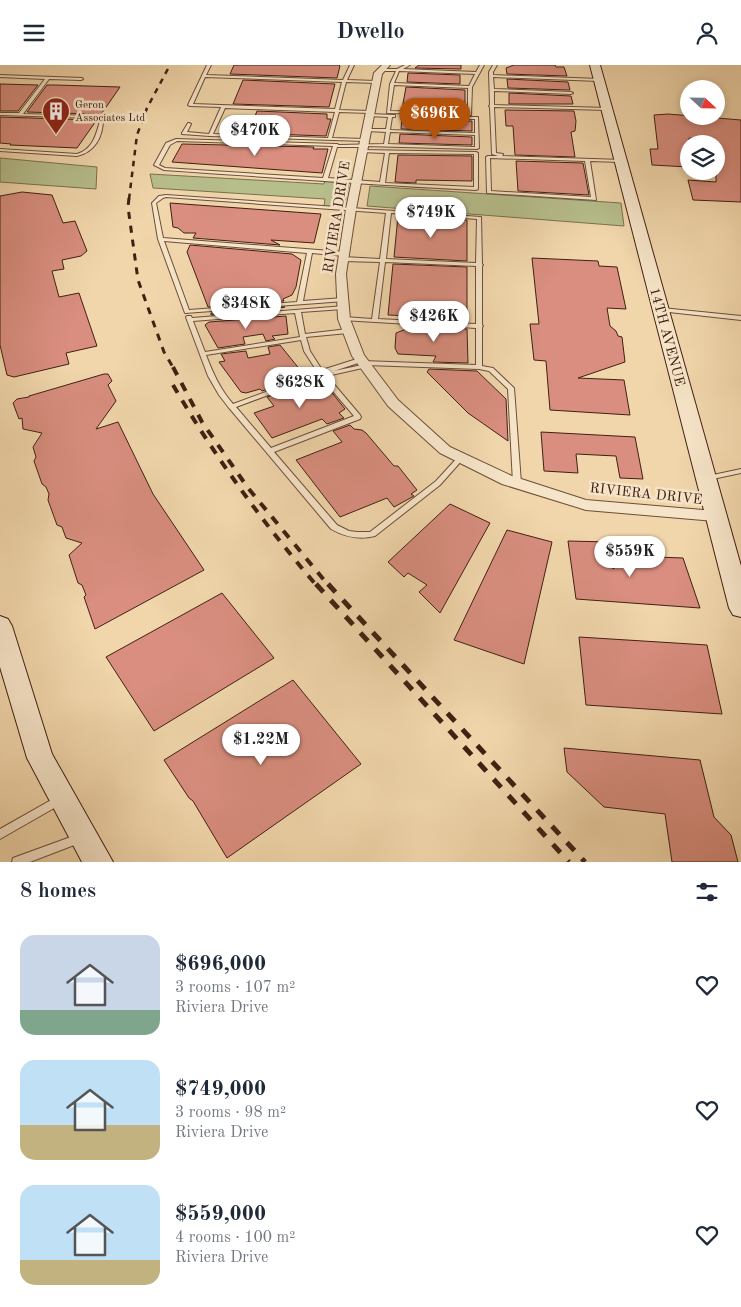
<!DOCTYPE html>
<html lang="en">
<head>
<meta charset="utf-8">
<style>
	:root { --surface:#fff; --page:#f6f6f7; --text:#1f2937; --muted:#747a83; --accent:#b45309 }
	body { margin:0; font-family:"Old Standard TT",serif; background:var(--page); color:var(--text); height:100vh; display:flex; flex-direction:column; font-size:19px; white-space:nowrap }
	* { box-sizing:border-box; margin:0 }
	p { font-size:16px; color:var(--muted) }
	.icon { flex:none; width:28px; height:28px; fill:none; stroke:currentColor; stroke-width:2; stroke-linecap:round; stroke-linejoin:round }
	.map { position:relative; height:797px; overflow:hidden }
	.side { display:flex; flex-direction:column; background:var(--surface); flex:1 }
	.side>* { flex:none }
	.needle { width:32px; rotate:112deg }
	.fabs { position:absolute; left:680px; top:15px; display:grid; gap:10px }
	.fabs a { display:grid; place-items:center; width:45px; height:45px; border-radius:50%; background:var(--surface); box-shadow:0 2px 8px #0003; font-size:25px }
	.price { position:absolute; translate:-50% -42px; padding:0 11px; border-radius:18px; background:#fff; color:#222; font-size:16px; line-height:32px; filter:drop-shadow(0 1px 2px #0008) }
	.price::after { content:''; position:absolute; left:50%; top:30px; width:15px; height:11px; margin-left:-8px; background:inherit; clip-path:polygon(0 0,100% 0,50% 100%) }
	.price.active { background:var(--accent); color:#fff }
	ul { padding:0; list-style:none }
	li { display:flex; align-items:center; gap:15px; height:125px; padding:0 20px }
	li span { display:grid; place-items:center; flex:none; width:140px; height:100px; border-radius:15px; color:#555 }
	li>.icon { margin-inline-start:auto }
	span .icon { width:60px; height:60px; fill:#fffc; stroke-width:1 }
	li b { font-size:21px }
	h2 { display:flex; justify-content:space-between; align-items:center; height:60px; padding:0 20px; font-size:21px }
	header { display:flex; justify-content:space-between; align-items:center; height:65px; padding:0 20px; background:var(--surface); font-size:22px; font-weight:700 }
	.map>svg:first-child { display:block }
	.green { fill:#b6be8c; stroke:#7c6f50 }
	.building { fill:#d98e7f; stroke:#412013 }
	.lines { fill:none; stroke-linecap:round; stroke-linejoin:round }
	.service-casing { stroke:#6d4e39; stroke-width:2 }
	.minor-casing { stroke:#6d4e39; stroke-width:2 }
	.secondary-casing { stroke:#412013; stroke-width:2 }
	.service { fill:#f6e4c8; fill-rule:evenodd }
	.minor { fill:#f6e4c8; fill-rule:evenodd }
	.secondary { fill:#f6e4c8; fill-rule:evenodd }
	.rail-far3 { stroke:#412013; stroke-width:2.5; stroke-dasharray:5.5 5.5; stroke-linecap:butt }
	.rail-far2 { stroke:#412013; stroke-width:3; stroke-dasharray:7 7; stroke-linecap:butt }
	.rail-far1 { stroke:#412013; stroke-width:4; stroke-dasharray:9 9; stroke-linecap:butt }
	.rail { stroke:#412013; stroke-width:5; stroke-dasharray:11 11; stroke-linecap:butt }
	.labels { text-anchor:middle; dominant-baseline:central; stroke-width:5; stroke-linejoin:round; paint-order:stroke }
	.far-poi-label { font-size:11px; fill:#412013; stroke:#f6e4c8; text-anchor:start }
	.street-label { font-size:14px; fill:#412013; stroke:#f6e4c8 }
</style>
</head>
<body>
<header><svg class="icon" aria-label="menu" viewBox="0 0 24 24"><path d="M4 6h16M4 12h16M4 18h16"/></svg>Dwello<svg class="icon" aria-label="person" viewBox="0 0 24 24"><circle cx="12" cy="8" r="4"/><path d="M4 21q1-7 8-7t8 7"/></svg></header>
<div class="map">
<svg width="741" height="797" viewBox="0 0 741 797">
	<rect width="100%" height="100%" fill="#f1d6ab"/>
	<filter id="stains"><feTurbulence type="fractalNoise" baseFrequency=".004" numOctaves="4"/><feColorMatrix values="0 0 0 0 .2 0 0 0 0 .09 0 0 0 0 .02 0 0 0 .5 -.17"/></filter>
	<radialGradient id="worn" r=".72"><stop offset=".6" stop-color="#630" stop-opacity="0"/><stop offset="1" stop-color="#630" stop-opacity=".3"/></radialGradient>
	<!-- green -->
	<g class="green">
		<path d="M0 93 97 102 96 124 0 117Z"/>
		<path d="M150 109 324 119 325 116 349 118 344 142 324 141 325 134 153 123Z"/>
		<path d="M370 121 621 138 624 161 367 141Z"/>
	</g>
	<!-- building -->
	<g class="building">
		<path d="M234 0H339L340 1 337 13 230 9Z"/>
		<path d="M419 0H461V4L415 3Z"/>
		<path d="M514 0H555L556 2H564L567 11 507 9 506 3Z"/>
		<path d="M408 8 460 10V19L407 17Z"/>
		<path d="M507 14 568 17 570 25 508 23Z"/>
		<path d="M243 15 335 19 329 42 233 39Z"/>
		<path d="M0 19 38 20 18 46H0Z"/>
		<path d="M47 20H56L120 22 100 51 93 49 27 47Z"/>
		<path d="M406 22 465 25V46L402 44Z"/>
		<path d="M509 28 571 31 573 39H509Z"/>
		<path d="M505 45 574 46 576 56 575 66 571 67 575 92 515 90 513 61H506Z"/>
		<path d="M257 46 327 49V54H331L326 71 241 68 242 66 249 67Z"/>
		<path d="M668 49 741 55V137L693 135 688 115 716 117V75L689 73V102L652 100 650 84H658L654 50Z"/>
		<path d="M402 50 462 52 461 54 464 56H472V66L401 64Z"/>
		<path d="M0 52 93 55 96 56 77 83 10 80 11 79 0 78Z"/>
		<path d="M400 69 472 72V80L399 78Z"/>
		<path d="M182 79 314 82 313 84H328L322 108 172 97Z"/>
		<path d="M398 90 472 91V116L416 115V118L395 117Z"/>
		<path d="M516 96 583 98 589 130 518 126Z"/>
		<path d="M22 127 52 130 63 158 75 156 87 186 81 191 62 195 64 204 52 206 59 232 79 228 97 281 66 288 69 299 14 312 7 310 0 280V131Z"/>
		<path d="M170 138 321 149 314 178 271 175 280 180 193 173 196 168H184L178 163 173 162Z"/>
		<path d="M398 151 467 155V196L394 192Z"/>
		<path d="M190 180 292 189 301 195 296 222 292 230 283 234 284 236 208 242 187 187Z"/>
		<path d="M532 193 598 196 599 201 617 202 626 244 607 243 610 261 616 266 618 271 622 272 625 297 578 313 624 315 630 350 550 345 546 296 534 295 530 259H539Z"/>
		<path d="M393 199 467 202V257L430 255 437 252 388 250Z"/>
		<path d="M285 242 211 250V248Z"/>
		<path d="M286 251 288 269 272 271 275 274 266 276 263 269 243 272 245 279 218 283 205 260 209 257Z"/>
		<path d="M414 261 467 264 468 298 433 297 436 291 398 289 395 283 396 268Z"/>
		<path d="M280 280 305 311 262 326 260 324 246 328 241 327 219 297 225 296 221 289 246 286 248 293 270 289 268 282Z"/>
		<path d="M429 304 477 306 506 334 508 376 468 348 427 307Z"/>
		<path d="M104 309H108L112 316 108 320 116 336 96 364 118 357 153 429 204 505 95 564 84 532 86 530 82 520 78 518 69 490 82 478 66 473 62 462 57 460 48 435 49 429 46 422 42 419 34 396 36 392 33 382 42 368 23 364 22 353 19 354 13 338 17 334 29 332V331Z"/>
		<path d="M310 317 314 322 325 319 345 344 339 348 344 353 327 359 322 354 272 373 254 348 274 341 267 332Z"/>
		<path d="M350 360 354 364 362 365 366 368 394 401H398L417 425 411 429 414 431 394 442 387 433 340 452 296 395 342 377 333 366Z"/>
		<path d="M541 367 635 372 643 414 620 413 616 391 576 389 578 408 544 406Z"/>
		<path d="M450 439 490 458 440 548 419 527 427 520 408 508 404 512 388 497Z"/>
		<path d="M507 465 552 477 524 599 454 575Z"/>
		<path d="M568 476 609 477 613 504 629 491 683 493 700 543 576 534Z"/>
		<path d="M222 528 274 593 154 666 106 592Z"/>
		<path d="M579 572 707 580 722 649 586 640Z"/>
		<path d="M293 615 361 699 227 793 193 736 189 733 164 695Z"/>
		<path d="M564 683 700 695 714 752 731 770 738 797H672L665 749 604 742 567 707Z"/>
	</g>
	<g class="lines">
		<!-- service casing -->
		<g class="service-casing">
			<g id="service">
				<path d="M207 0H211L206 10 343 15 350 0H354L347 15 376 16 378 17 376 18 346 17 339 45 370 46 372 47 370 48 339 47 332 73 365 74 367 75 365 76 210 71 182 69V68L188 58H189L191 59 187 67 209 69 221 42 190 41 188 40ZM205 12 342 17 335 44 193 39ZM225 43 335 47 328 73 213 69Z"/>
				<path d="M405 0H410L403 4 476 7 480 0H484L472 22 471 50 387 48 390 19 396 6H382L380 5 382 4H397ZM399 6 475 9 469 21 394 18ZM394 20 468 23V48L390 46Z"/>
				<path d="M493 0H497L493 7V10L600 14V16H599L493 12 494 24 571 27 573 28 571 29 494 26V40L608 43V45H607L494 42 496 88 503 89V90L502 91 623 95V97H621L590 96 596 135 487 128 486 92 488 91H498L492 89 490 42 489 41 490 40 489 7ZM490 93 585 96 591 132 491 126Z"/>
				<path d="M0 10 82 13 83 14 81 15 49 14 23 49 93 51 103 54C103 72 95 87 77 91L0 86V84L77 89C93 84 96 70 100 56L93 53 0 50V48H19L45 14 0 12Z"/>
				<path d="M368 49 395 50V52H392L390 65 475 68V54H465L463 53 465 52H478L479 83 477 84 365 81 363 82H337L328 113 380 117 385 88 360 87V86L362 85 476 87 478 88V124L476 125C372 120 268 112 164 105L154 100 166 78 176 74 337 79 339 80 384 79 386 67 367 66 365 65 367 64H386L388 52 369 51H368ZM390 67 475 70V82L388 79ZM177 76 333 81 323 113 165 103 159 100 170 80ZM389 88 474 89V122L385 118Z"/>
				<path d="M166 130 481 152 482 199 483 200 482 201V260L483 261 482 262V301L493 303 514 323 521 418 519 420H517L513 418 508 324 489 306 479 304 367 300V302L327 311 360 350 361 352 360 354 274 387 337 460 349 466 357 467H370L436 416 459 391H463L464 393 440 420 375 471C359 475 345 472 331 464L230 344 229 343 219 330 208 311 187 255 186 252 187 251H191L192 253 345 241 346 242 343 244 301 247 305 269 348 264 351 266 348 268 306 272 310 286 322 305 360 293 363 295 362 296 476 300V263L342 255V253L344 252 372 254 380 197 343 196 340 194 343 192 380 194 386 148 166 132 163 133 156 138 163 173 344 187 347 189 344 191 312 188 303 236 343 233 345 234V236L185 248 158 174 152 138 159 131ZM391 148 477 154 476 198 386 194ZM164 176 307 188 297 237 189 245ZM385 197 476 201V259L378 254ZM295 248 300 272 205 287 193 256ZM301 275 304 286 318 308 233 339C220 324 213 308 206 290ZM361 297 360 298 362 300 334 306ZM320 311 354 351 271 383 236 342Z"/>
				<path d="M662 243 741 251V255L660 246V244Z"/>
				<path d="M741 404V408L708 415 705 413 708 411Z"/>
				<path d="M60 730 63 732 65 735 63 738 0 774V764Z"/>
				<path d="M79 769 82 771 84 774 82 777 30 797H12L13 793Z"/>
			</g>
		</g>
		<!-- minor casing -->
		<g class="minor-casing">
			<path id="minor" d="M382 0H390L382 9 356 144 346 209 350 254 364 290 398 335 450 382 512 411 586 435 715 446 720 447 722 451 720 455 715 456 586 445 502 419 440 388 388 341 352 291 338 254 336 209 346 144 374 8Z"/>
		</g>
		<!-- secondary casing -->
		<g class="secondary-casing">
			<g id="secondary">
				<path d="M590 0H600L741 501V552L733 550 729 543Z"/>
				<path d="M0 551 8 554 12 561 52 689 113 797H82L27 693 0 602Z"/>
			</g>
		</g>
		<!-- service -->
		<use href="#service" class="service"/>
		<!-- minor -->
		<use href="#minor" class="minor"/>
		<!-- secondary -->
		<use href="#secondary" class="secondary"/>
		<!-- rail-far3 -->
		<path class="rail-far3" d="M129 134 137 70 147 43 170 0"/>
		<!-- rail-far2 -->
		<path class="rail-far2" d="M129 133 128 142 138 215 164 287 174 304"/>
		<!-- rail-far1 -->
		<g class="rail-far1">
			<path d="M173 302 202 357 248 423 329 521"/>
			<path d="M173 320C215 392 263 458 317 521"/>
		</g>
		<!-- rail -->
		<g class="rail">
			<path d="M316 519 569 797"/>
			<path d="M328 519 585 797"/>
		</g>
	</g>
	<!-- icons -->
	<defs>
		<g id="building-pin" transform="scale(1.4375)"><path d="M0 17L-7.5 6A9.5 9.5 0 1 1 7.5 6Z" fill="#8f2418" stroke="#f6e4c8"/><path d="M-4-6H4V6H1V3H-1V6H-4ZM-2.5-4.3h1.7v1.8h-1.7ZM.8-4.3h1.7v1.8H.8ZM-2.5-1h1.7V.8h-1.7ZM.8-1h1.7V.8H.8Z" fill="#fff"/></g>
	</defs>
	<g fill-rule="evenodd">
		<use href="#building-pin" x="56" y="46"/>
	</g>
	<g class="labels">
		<!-- far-poi labels -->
		<g class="far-poi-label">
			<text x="75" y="40">Geron<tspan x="75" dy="13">Associates Ltd</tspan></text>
		</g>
		<!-- street labels -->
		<g class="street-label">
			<text transform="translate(337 152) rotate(-81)">RIVIERA DRIVE</text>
			<text transform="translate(667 272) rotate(75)">14TH AVENUE</text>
			<text transform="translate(646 429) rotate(6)">RIVIERA DRIVE</text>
		</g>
	</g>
	<rect width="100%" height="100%" filter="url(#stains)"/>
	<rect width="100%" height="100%" fill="url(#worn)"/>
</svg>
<div class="fabs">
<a><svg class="needle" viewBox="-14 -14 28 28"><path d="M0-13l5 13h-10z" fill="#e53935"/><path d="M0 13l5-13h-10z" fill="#747a83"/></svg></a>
<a><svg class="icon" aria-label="layers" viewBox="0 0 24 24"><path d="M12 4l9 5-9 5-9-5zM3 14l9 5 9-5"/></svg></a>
</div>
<b class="price active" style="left:435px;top:75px">$696K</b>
<b class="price" style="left:255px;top:92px">$470K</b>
<b class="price" style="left:431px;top:174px">$749K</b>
<b class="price" style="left:246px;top:265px">$348K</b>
<b class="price" style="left:434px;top:278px">$426K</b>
<b class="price" style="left:300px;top:344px">$628K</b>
<b class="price" style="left:630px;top:513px">$559K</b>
<b class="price" style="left:261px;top:701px">$1.22M</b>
</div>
<section class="side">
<h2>8 homes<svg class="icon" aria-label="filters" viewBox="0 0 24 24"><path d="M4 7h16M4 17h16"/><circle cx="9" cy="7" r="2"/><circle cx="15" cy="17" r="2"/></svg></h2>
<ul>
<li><span style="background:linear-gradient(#c9d6e8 75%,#7fa58c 0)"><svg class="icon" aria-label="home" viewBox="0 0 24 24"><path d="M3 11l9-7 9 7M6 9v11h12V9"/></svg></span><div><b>$696,000</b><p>3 rooms · 107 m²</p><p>Riviera Drive</p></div><svg class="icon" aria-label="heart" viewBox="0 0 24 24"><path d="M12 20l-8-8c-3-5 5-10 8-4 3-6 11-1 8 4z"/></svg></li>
<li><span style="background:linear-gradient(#bfe0f5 65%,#c2b280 0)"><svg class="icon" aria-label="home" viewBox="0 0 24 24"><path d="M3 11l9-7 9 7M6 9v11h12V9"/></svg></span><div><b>$749,000</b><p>3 rooms · 98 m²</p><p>Riviera Drive</p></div><svg class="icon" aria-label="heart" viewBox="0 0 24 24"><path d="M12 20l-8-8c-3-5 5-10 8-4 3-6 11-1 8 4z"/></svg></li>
<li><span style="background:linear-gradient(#bfe0f5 75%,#c2b280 0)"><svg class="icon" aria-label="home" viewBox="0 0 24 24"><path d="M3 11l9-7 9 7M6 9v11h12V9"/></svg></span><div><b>$559,000</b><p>4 rooms · 100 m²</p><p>Riviera Drive</p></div><svg class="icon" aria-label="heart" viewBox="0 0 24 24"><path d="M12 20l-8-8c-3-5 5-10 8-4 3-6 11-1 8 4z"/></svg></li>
</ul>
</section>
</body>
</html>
